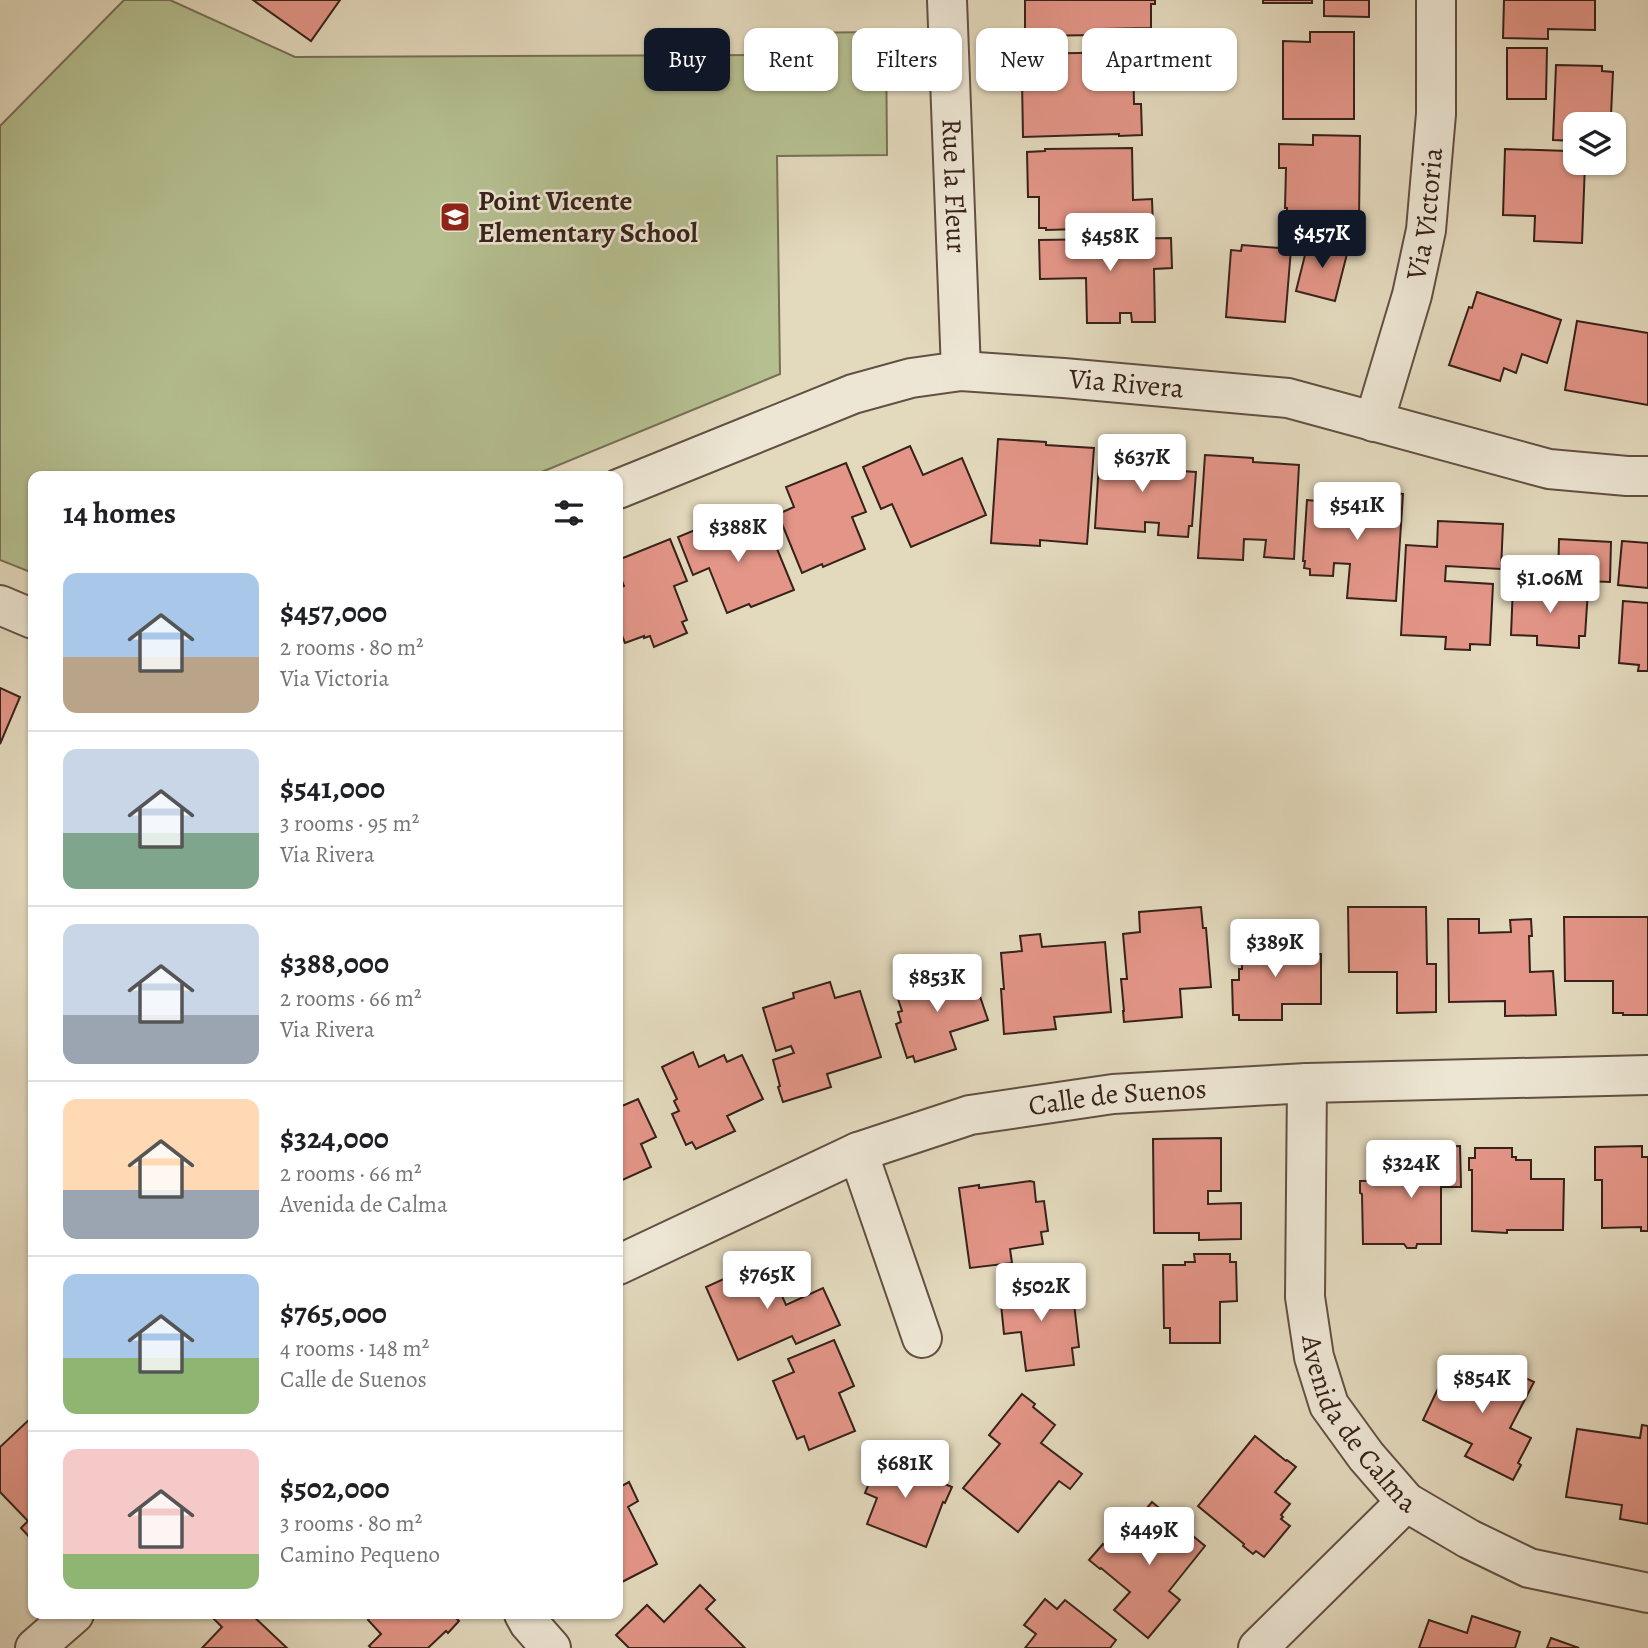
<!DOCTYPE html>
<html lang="en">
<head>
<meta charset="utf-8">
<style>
	:root { --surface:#fff; --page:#f6f6f6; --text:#202124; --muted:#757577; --line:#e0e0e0; --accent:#111827 }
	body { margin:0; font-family:Alegreya,serif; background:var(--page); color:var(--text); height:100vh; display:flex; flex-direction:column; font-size:26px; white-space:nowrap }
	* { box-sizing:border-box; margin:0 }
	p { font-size:23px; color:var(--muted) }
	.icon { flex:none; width:38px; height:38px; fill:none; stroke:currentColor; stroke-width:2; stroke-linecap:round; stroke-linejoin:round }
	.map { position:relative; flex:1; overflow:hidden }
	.side { position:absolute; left:28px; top:471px; width:595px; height:1148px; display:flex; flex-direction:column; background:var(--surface); border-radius:14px; box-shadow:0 2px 5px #0004 }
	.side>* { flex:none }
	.banner { position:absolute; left:644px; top:28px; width:665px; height:63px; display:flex; gap:14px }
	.buttons { position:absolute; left:1563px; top:112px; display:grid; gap:14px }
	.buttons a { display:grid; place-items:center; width:63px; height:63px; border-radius:14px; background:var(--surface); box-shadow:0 2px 5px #0004; font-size:35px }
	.price { position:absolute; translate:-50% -60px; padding:0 16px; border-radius:7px; background:#fff; color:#222; font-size:23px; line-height:46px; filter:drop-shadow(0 2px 4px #0008) }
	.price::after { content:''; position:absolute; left:50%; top:42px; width:21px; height:16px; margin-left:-10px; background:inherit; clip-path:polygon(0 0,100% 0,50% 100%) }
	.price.selected { background:var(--accent); color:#fff }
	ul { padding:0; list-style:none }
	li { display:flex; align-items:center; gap:21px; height:175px; padding:0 35px }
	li+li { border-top:2px solid var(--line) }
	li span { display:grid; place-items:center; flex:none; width:196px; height:140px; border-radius:14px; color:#555 }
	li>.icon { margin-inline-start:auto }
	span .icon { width:84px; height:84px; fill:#fffc; stroke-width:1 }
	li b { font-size:30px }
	h2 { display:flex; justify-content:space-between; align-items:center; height:84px; padding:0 35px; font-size:30px }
	.chip { padding:0 24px; border-radius:14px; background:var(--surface); box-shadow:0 2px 5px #0004; font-size:24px; line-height:63px }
	.chip.selected { background:var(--accent); color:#fff }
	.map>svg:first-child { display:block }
	.green { fill:#b5bf90; stroke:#767055; stroke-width:2 }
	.building { fill:#e39587; stroke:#37221a; stroke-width:2 }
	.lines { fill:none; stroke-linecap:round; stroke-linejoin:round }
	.minor-casing { stroke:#625043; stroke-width:42 }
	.minor { stroke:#ede6d4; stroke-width:38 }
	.labels { text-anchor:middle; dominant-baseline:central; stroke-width:5; stroke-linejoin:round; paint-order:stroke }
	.street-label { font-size:28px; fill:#37221a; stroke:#ede6d4 }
	.poi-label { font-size:28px; font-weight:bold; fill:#37221a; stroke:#ede6d4; text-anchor:start }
</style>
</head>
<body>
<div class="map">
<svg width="1648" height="1648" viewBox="0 0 1648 1648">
	<rect width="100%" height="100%" fill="#e3d9bd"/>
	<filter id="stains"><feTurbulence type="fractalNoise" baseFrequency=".00286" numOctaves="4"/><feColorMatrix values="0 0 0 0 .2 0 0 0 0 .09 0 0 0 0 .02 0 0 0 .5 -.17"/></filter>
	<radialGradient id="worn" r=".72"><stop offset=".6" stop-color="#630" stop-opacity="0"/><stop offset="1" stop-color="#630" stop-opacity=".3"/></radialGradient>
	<!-- green -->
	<path class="green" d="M124 0H170L295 57 775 55V33L886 32 887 155 777 156 780 374 532 476H33V573L0 560V126Z"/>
	<!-- building -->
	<g class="building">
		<path d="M253 0H340L311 41Z"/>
		<path d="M1025 0H1155V4H1151V28L1102 29V35L1025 36Z"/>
		<rect x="1263" y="0" width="49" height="3"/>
		<path d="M1324 0H1369V17L1324 16Z"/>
		<path d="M1504 0H1595V30L1548 29V39L1503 38Z"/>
		<path d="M1310 32H1354V119H1283V41L1310 42Z"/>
		<path d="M1507 48H1547L1546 99H1507Z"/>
		<path d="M1133 52 1134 104H1141L1142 135 1119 136V134L1023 137 1022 80H1025L1024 54Z"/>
		<path d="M1556 65 1602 66V71L1613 72 1611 115H1604V124H1575V141L1553 140Z"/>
		<path d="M1313 135 1360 136 1359 223 1287 221V208H1285L1286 168H1279V144L1313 145Z"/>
		<path d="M1132 148 1133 200 1152 199 1153 227 1046 230V228H1039V197H1028L1027 152 1045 151V149Z"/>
		<path d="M1505 149 1568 151V154H1575V163H1585L1582 243 1534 241 1535 216 1503 215Z"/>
		<path d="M1171 238 1172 268 1154 269 1155 322H1132L1131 313H1120V323H1087L1086 278 1040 279 1039 240Z"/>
		<path d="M1309 239 1348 250 1335 301 1296 291Z"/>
		<path d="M1242 245 1291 249 1285 322 1226 317 1231 250 1241 251Z"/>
		<path d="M1477 292 1561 320 1547 363 1522 354 1516 373 1504 368 1500 381 1449 365 1469 307 1472 308Z"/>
		<path d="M1577 321 1648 333V405L1565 390Z"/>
		<path d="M998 439 1046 442V445L1094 448 1087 544 1040 540V546L991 543Z"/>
		<path d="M1100 445 1150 449 1149 469 1196 472 1192 526H1189L1188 537 1158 535 1159 523 1145 522V532L1095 528Z"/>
		<path d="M910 446 923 475 962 458 986 515 911 547 892 504 881 509 863 467Z"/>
		<path d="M1205 455 1253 458V462L1299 465 1294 559 1264 557 1266 540 1244 539 1243 560 1198 558Z"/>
		<path d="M846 463 866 512 852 517 865 549 823 567 822 564 802 573 778 514 794 507 786 487Z"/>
		<path d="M1355 491 1403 494 1396 601 1347 598 1350 564 1334 563 1333 576 1310 575V569L1304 568 1305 561H1303L1307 500 1354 504Z"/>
		<path d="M729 516 738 539 768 527 794 590 751 607 749 604 727 613 709 568 693 575 678 537Z"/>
		<path d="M1438 521 1503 524 1501 569 1446 566 1445 581 1493 584 1490 645 1470 644V650L1445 649 1446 637 1401 635 1406 545 1437 547Z"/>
		<path d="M670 539 687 581 674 586 687 620 682 622 687 633 654 647 650 636 644 638V636L625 643 618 626V589L624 586 618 571V560Z"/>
		<path d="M1559 539 1611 542 1610 582 1558 580Z"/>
		<path d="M1622 541 1648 543V588L1618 585Z"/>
		<path d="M1513 586 1588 590 1585 636H1579V648L1537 645V636L1511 635Z"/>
		<path d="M1623 601 1648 603V671H1638L1639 665 1619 663Z"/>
		<path d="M0 688 20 697 0 744Z"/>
		<path d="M1201 907 1203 928H1206L1211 987 1180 989 1182 1017 1124 1022 1123 1011H1124L1121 979H1127L1123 934 1140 932 1139 912Z"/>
		<path d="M1348 907H1426L1427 964H1436V1012L1397 1013V972H1349Z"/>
		<path d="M1564 917H1648V1015H1623V1013H1613V981H1565Z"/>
		<path d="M1448 919H1479V933L1511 932 1510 920 1531 919 1532 936H1529L1530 972 1553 971 1556 1015 1505 1016V1001L1449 1002Z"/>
		<path d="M1040 934 1042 947 1105 942 1111 1012 1054 1017 1056 1029 1004 1034 1001 989H1004L1001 953 1022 951 1020 936Z"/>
		<path d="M1276 939H1301V946H1304V954H1321V1004H1282V1020H1239V1015H1233L1232 980H1239V969H1242V952L1237 953V940H1262V945H1277Z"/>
		<path d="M956 971 958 977 972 973 988 1020 950 1032 956 1049 915 1062 913 1056 907 1058 896 1024 901 1022 898 1012 902 1011 895 990Z"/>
		<path d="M830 982 835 998 860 991 881 1057 827 1074 831 1087 783 1102 778 1087 780 1086 773 1060 794 1053 791 1046 776 1051 763 1008 794 998 793 993Z"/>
		<path d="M693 1052 699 1067 724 1055 727 1062 742 1055 763 1099 727 1116 735 1131 696 1149 692 1142 686 1145 672 1114 679 1111 674 1101 677 1099 662 1067Z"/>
		<path d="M638 1099 656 1137 641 1144 651 1167 618 1182V1105L620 1104 622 1106Z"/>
		<path d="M1221 1138V1191H1208V1204L1241 1203V1239L1199 1240V1233H1154L1153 1139Z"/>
		<path d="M1460 1146 1461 1187H1441V1244H1417L1416 1248H1407L1404 1244H1363L1362 1194 1360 1193V1181L1410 1180 1409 1147Z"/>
		<path d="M1642 1146V1157H1648V1231H1641V1227L1602 1228V1180H1595V1147Z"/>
		<path d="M1475 1148H1512V1157H1516V1160H1531V1179H1564L1563 1230H1507V1233L1472 1231V1170H1469V1158H1475Z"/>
		<path d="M1030 1181 1034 1182 1036 1202 1044 1201 1048 1231 1041 1232 1043 1244 1010 1249 1012 1263 970 1268 959 1188 979 1185V1188Z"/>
		<path d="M1194 1254H1230V1262H1236L1237 1301 1220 1302V1343H1170V1328H1164L1163 1265H1185V1262H1195Z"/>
		<path d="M766 1260 786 1305 823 1288 840 1325 796 1344 792 1336 738 1360 706 1287Z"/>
		<path d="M1038 1280 1039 1288 1048 1287 1049 1289 1072 1286 1079 1347 1072 1348 1074 1365 1026 1371 1021 1332 1004 1334 1000 1294 1004 1293 1003 1284Z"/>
		<path d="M834 1340 854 1386 839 1393 855 1431 809 1450 804 1436 797 1439 773 1381 794 1372 788 1359Z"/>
		<path d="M1453 1357 1510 1384 1515 1373 1534 1382 1510 1428 1531 1438 1518 1463 1521 1465 1513 1480 1465 1456 1472 1444 1423 1420Z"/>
		<path d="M1022 1394 1035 1404 1033 1407 1055 1425 1041 1443 1082 1474 1070 1489 1059 1481 1018 1532 963 1488 1000 1444 989 1435Z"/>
		<path d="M33 1416V1541L21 1528 28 1521 0 1492V1447Z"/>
		<path d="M1642 1425 1648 1426V1524L1620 1519 1622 1505 1566 1497 1577 1429 1640 1438Z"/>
		<path d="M1255 1436 1286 1461 1287 1460 1296 1467 1275 1492 1290 1504 1281 1515 1283 1517 1281 1519 1290 1526 1264 1557 1256 1551 1253 1554 1243 1546 1244 1544 1198 1506Z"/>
		<path d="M881 1454 923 1470 921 1474 952 1487 945 1503 943 1502 926 1547 867 1524 877 1498 865 1493Z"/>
		<path d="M629 1482 638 1501 628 1507 657 1564 618 1584V1488Z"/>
		<path d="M1152 1502 1205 1546 1169 1591 1180 1600 1148 1638 1114 1610 1130 1592 1101 1568 1100 1569 1089 1560 1103 1544 1111 1551Z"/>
		<path d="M700 1585 715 1600 706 1609 745 1648H629L616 1635 647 1605 664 1622Z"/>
		<path d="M1045 1599 1057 1609 1065 1600 1116 1640 1110 1648H1025L1036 1634 1024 1625Z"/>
		<path d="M209 1614H251L287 1648H202L222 1627Z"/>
		<path d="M367 1614H452L459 1621 448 1633 446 1631 428 1648H371L369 1646 381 1634 368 1620 370 1617Z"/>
		<path d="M1472 1616 1520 1632 1515 1648H1419L1429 1620 1467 1633Z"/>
		<path d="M1551 1638 1579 1648H1547Z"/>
	</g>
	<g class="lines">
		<!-- minor casing -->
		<g class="minor-casing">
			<g id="minor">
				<path id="s1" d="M947 0 961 371"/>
				<path id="s2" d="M1374 422 1412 295 1426 230 1436 114V0"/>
				<path id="s3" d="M618 489 853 394 911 378 961 371 1064 378 1288 398 1549 469 1627 476H1648"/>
				<path d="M0 605 33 619"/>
				<path id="s4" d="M1307 1083 1305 1297 1314 1357 1329 1405 1366 1456 1406 1502 1469 1539 1529 1568 1648 1593"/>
				<path d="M858 1152 922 1338"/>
				<path id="s5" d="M618 1265 858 1152 970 1115 1113 1094 1307 1083 1648 1075"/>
				<path d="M524 1614 529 1623 551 1648"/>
				<path d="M35 1648 74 1614"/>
				<path d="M1258 1648 1406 1502"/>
			</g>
		</g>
		<!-- minor -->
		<use href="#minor" class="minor"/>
	</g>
	<!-- icons -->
	<defs>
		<g id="school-square" transform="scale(1.575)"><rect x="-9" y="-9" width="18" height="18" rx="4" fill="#8f2418" stroke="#ede6d4"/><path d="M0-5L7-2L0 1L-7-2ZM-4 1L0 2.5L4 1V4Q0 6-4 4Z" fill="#fff"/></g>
	</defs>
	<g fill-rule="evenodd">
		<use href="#school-square" x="455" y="217"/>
	</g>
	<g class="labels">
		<!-- street labels -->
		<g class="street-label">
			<text stroke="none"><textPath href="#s1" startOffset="186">Rue la Fleur</textPath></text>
			<text stroke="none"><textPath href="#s2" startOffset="215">Via Victoria</textPath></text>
			<text stroke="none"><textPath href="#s3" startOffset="530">Via Rivera</textPath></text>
			<text stroke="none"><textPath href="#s5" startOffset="532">Calle de Suenos</textPath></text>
			<text stroke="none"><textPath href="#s4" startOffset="355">Avenida de Calma</textPath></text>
		</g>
		<!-- poi labels -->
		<g class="poi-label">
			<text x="478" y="201">Point Vicente<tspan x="478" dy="32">Elementary School</tspan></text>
		</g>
	</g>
	<rect width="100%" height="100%" filter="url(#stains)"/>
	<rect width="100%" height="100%" fill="url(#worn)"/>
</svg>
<div class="buttons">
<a><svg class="icon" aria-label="layers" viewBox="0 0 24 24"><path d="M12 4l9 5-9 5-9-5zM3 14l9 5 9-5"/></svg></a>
</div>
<b class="price selected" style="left:1322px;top:270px">$457K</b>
<b class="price" style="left:1110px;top:273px">$458K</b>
<b class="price" style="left:1142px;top:494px">$637K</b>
<b class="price" style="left:1357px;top:542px">$541K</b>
<b class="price" style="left:738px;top:564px">$388K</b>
<b class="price" style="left:1550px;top:615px">$1.06M</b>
<b class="price" style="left:1275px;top:979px">$389K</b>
<b class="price" style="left:937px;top:1014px">$853K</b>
<b class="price" style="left:1411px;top:1200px">$324K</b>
<b class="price" style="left:767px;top:1311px">$765K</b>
<b class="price" style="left:1041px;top:1323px">$502K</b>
<b class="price" style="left:1482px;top:1415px">$854K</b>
<b class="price" style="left:905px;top:1500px">$681K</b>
<b class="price" style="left:1149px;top:1567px">$449K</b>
<div class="banner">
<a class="chip selected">Buy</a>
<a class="chip">Rent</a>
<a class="chip">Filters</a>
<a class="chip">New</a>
<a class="chip">Apartment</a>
</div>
<section class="side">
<h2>14 homes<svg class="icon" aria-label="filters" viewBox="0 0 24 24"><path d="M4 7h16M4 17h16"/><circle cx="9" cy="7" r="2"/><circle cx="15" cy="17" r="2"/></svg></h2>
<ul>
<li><span style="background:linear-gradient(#a9c7e8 60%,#b9a48a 0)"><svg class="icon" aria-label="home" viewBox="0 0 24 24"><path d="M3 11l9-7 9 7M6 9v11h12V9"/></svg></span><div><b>$457,000</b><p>2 rooms · 80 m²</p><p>Via Victoria</p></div></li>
<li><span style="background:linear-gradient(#c9d6e8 60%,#7fa58c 0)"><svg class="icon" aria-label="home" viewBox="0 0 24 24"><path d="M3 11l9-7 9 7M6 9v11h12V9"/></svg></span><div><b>$541,000</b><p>3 rooms · 95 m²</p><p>Via Rivera</p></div></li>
<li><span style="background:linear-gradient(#c9d6e8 65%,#9aa5b1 0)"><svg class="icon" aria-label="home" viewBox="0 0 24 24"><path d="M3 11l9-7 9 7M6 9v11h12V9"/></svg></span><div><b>$388,000</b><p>2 rooms · 66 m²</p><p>Via Rivera</p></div></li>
<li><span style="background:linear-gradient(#ffd9b3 65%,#9aa5b1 0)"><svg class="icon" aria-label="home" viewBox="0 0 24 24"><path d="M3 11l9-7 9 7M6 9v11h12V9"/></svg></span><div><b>$324,000</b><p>2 rooms · 66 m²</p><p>Avenida de Calma</p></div></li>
<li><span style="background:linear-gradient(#a9c7e8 60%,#8fb573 0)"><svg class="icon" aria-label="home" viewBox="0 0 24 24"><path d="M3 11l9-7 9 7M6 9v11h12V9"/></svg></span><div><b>$765,000</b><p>4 rooms · 148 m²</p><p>Calle de Suenos</p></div></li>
<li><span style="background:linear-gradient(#f6c9c9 75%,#8fb573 0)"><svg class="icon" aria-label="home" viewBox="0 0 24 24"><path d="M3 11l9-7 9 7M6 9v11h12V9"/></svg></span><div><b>$502,000</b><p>3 rooms · 80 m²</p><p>Camino Pequeno</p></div></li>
</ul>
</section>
</div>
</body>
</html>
